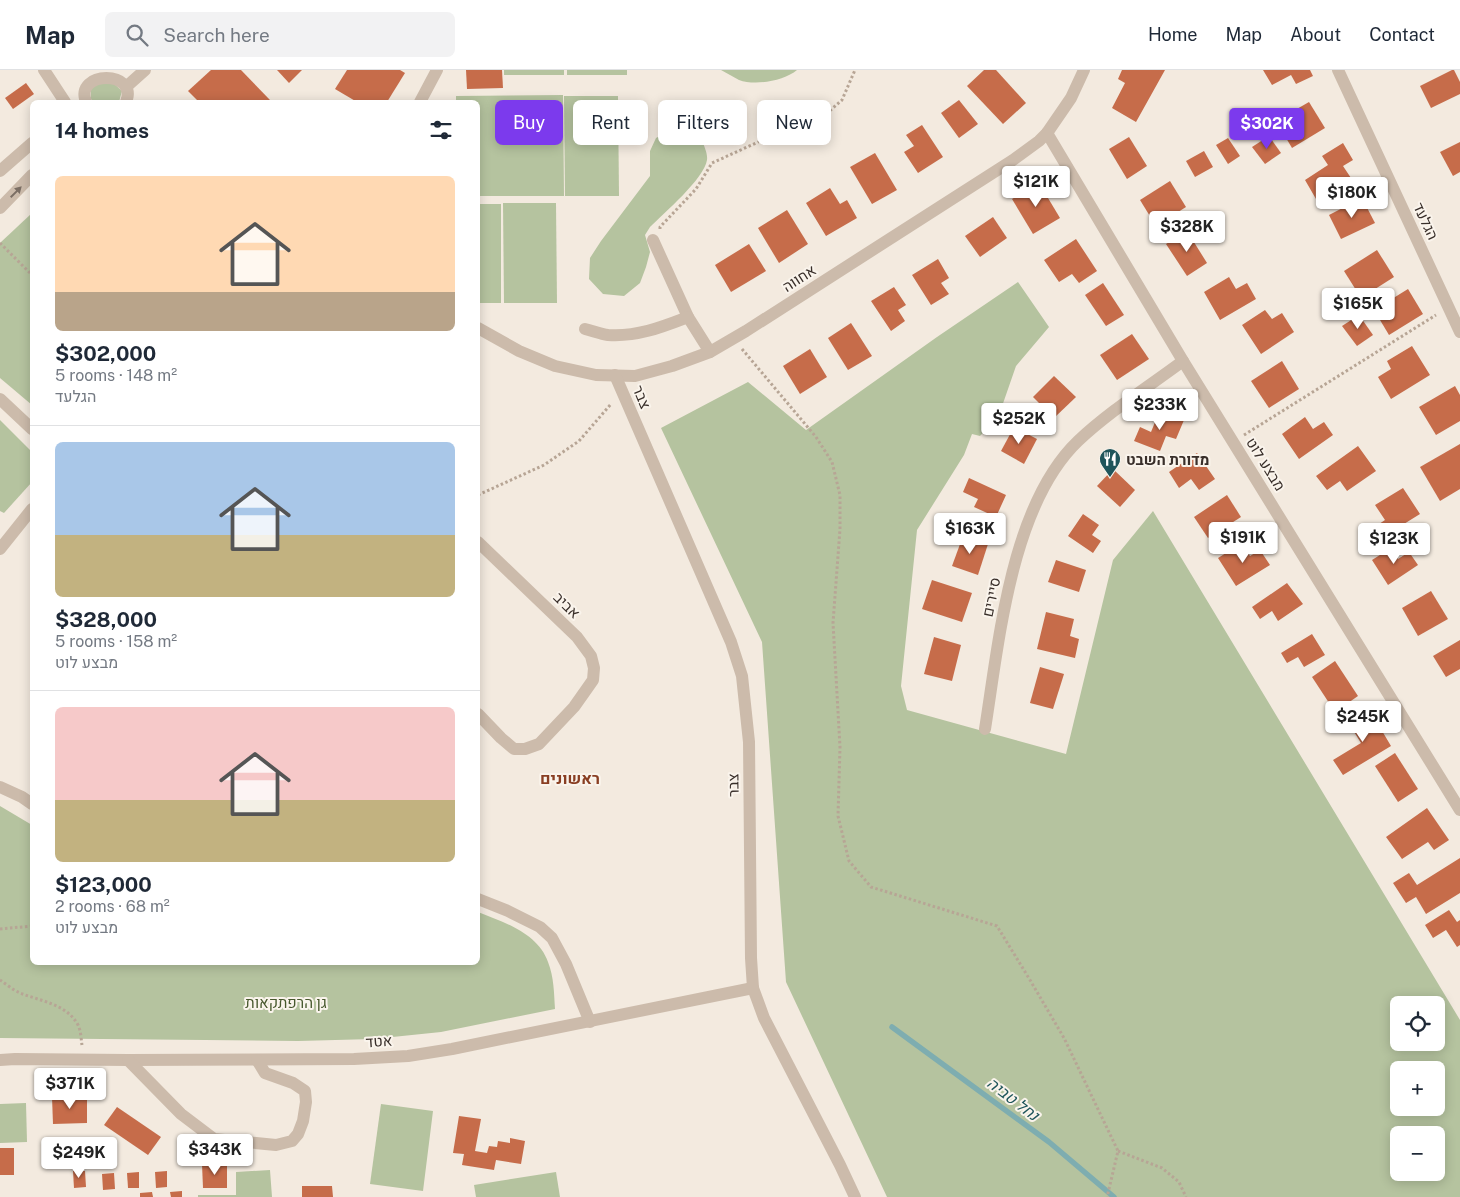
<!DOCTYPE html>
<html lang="en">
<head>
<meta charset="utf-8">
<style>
	:root { --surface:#fff; --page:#f2f2f3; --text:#1f2937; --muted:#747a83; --line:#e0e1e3; --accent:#7c3aed }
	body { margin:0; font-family:"Public Sans",Heebo,sans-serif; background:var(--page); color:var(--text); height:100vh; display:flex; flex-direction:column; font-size:19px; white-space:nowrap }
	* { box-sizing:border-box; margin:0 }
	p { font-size:16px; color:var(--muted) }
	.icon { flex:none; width:28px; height:28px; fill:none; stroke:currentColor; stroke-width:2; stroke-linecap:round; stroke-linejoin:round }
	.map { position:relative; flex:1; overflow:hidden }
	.drawer { position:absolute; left:30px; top:30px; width:450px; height:865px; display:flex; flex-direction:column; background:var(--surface); border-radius:8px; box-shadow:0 2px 12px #0003 }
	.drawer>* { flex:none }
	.guide { position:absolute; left:495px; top:30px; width:475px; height:45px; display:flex; gap:10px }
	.controls { position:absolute; left:1390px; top:926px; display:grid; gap:10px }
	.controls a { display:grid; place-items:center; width:55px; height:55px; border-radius:8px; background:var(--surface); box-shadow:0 2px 12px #0003; font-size:25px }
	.price { position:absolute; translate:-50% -42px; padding:0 11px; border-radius:5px; background:#fff; color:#222; font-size:16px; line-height:32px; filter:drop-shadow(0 1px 2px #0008) }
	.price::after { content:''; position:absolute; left:50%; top:30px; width:15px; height:11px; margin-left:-8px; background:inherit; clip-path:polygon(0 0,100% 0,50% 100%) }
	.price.active { background:var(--accent); color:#fff }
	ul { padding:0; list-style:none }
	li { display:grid; align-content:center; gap:10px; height:265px; padding:0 25px }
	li+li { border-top:1px solid var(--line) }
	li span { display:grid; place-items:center; height:155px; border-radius:8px; color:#555 }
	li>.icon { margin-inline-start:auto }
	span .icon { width:90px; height:90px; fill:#fffc; stroke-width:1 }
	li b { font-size:21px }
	h2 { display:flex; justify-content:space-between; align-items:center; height:60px; padding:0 25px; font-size:21px }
	.chip { padding:0 18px; border-radius:8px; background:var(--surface); box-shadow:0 2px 12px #0003; font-size:18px; line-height:45px }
	.chip.active { background:var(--accent); color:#fff }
	header { display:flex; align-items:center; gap:30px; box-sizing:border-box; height:70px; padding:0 25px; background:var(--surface); border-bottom:1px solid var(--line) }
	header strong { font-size:24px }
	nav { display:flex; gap:28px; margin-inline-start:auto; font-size:18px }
	.search { width:350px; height:45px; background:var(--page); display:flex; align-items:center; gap:12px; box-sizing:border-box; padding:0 18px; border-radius:8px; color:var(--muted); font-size:19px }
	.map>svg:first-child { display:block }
	.green { fill:#b5c39f; fill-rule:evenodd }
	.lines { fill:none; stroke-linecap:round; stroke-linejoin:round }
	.stream { stroke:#7eadb0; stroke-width:5.5 }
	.building { fill:#c66c4a }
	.path { stroke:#b7a595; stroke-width:3; stroke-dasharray:2.5 2.5; stroke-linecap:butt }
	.minor { stroke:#ccbbab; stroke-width:12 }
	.oneway { fill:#7b6e64 }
	.labels { text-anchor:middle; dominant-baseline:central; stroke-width:4; stroke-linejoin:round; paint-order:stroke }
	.street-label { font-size:15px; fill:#392f2a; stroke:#faf4ec }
	.poi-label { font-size:15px; font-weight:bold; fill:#392f2a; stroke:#faf4ec; text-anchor:start }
	.park-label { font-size:15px; fill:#47582d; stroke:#faf4ec }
	.neighbourhood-label { font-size:16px; font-weight:bold; fill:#893e22; stroke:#faf4ec }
	.water-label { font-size:16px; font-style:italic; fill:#1f555b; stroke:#faf4ec }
</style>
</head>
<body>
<header>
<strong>Map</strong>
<div class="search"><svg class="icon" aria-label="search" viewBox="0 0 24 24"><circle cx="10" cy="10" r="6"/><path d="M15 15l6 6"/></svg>Search here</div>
<nav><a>Home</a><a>Map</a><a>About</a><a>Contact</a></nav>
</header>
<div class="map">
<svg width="1460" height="1127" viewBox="0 0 1460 1127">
	<rect width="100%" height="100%" fill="#f3eadf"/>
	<!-- green -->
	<g class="green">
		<rect x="504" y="0" width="60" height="5"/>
		<rect x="567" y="0" width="60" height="5"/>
		<path d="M721 0H797C784 11 755 16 739 10 733 7 727 3 721 0Z"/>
		<path d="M108 8 122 21 119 32H93L91 29V18Z"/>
		<path d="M563 25 564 126H478V32H456V26Z"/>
		<path d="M564 26H618L619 126H565Z"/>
		<path d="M670 60H684L701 67C703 74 708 83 707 90 704 109 664 143 650 157L645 165 650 182 646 197 640 213 624 226 603 224 589 209 590 188 601 171 650 106V81L656 68Z"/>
		<path d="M503 133H556L557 233H504Z"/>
		<rect x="478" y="134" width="23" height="99"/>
		<path d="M32 143V335L0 308V173Z"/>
		<path d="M1018 212 1049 257 1016 296 999 345 980 366 972 364 964 385 917 460 901 616 907 640 1066 684 1113 490 1153 441 1460 950V1127H887L786 912 762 572 661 358 748 312 806 360 937 267ZM1399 935H1436V972H1399ZM1399 1000H1436V1038H1399ZM1399 1065H1436V1102H1399Z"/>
		<path d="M0 350 32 382V412L4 443 0 441Z"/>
		<path d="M0 736 32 755V892H478V842C503 852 538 863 548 892 554 907 554 923 555 939L441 962 373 969 298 971 0 968Z"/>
		<path d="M26 1033 27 1072 0 1073V1034Z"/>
		<path d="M381 1034 433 1041 423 1121 370 1114Z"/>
		<path d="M270 1100 272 1127H198V1125H236V1102Z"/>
		<path d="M556 1102 560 1127H476L474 1115Z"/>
	</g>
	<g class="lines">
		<!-- stream -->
		<path class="stream" d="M892 957 1049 1072 1114 1127"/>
	</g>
	<!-- building -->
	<g class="building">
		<path d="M211 0H241L270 30 267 32H199L188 21Z"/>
		<path d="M277 0H302L289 13Z"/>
		<path d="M347 0H400L405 3 387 32H357L335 19Z"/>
		<path d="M466 0H502L503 18 467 19Z"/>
		<path d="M984 0H996L1026 33 1003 54 967 16Z"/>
		<path d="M1122 0H1165L1136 52 1112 38 1125 13 1118 9Z"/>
		<path d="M1263 0H1310L1313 6 1296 14 1291 5 1272 15Z"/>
		<path d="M1452 0H1454L1460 12V24L1431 38 1420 16Z"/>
		<path d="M26 13 34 24 13 39 5 28Z"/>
		<path d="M959 30 978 54 959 68 941 43Z"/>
		<path d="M1309 32 1325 58 1292 78 1276 51Z"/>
		<path d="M922 55 943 87 918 103 904 82 914 76 906 65Z"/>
		<path d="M1269 66 1281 83 1265 94 1252 77Z"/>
		<path d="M1129 67 1147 96 1127 109 1109 79Z"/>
		<path d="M1228 68 1240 86 1228 94 1216 75Z"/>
		<path d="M1460 72V102L1453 106 1440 82Z"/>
		<path d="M1343 73 1353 90 1343 96 1351 108 1316 129 1305 110 1328 95 1322 86Z"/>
		<path d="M1204 81 1213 97 1195 107 1186 91Z"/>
		<path d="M875 83 897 120 872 134 850 97Z"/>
		<path d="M1170 111 1186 137 1156 156 1140 130Z"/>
		<path d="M1039 113 1060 148 1033 164 1012 129Z"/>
		<path d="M830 118 840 134 847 130 857 148 826 166 806 133Z"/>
		<path d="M1362 128 1375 153 1341 169 1329 145Z"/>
		<path d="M787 140 808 174 779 193 758 158Z"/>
		<path d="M993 147 1007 168 980 187 965 166Z"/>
		<path d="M1187 161 1207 193 1187 206 1166 174Z"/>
		<path d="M1076 169 1097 201 1079 213 1072 204 1059 212 1044 190Z"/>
		<path d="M749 174 766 201 731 222 715 195Z"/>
		<path d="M1377 180 1394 207 1361 228 1344 201Z"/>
		<path d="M938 189 949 208 941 213 949 224 931 235 912 205Z"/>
		<path d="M1229 207 1236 219 1247 213 1256 229 1220 250 1204 222Z"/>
		<path d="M1103 213 1124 245 1106 256 1085 225Z"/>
		<path d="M894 217 906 235 898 240 905 251 891 261 871 231Z"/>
		<path d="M1408 219 1423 244 1389 265 1374 240Z"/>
		<path d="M1265 240 1272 249 1282 243 1294 262 1261 284 1242 255Z"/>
		<path d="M1359 245 1373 265 1357 276 1342 256Z"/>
		<path d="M851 253 872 286 848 300 828 268Z"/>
		<path d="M1132 264 1149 289 1117 310 1100 285Z"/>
		<path d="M1412 276 1430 305 1391 329 1378 307 1391 299 1387 291Z"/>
		<path d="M810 279 827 307 800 324 783 296Z"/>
		<path d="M1282 291 1299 319 1269 338 1251 311Z"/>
		<path d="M1054 306 1076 327 1054 348 1033 327Z"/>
		<path d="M1455 316 1460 325V351L1436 365 1419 337Z"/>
		<path d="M1160 340 1184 350 1176 369 1166 366 1160 381 1134 371 1140 357 1151 362Z"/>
		<path d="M1305 347 1313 359 1324 352 1333 365 1299 389 1282 364Z"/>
		<path d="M1014 357 1037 369 1024 394 1001 381Z"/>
		<path d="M1460 374V419L1440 431 1420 397Z"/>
		<path d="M1358 376 1376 401 1347 421 1340 411 1327 420 1316 406Z"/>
		<path d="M1197 383 1215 409 1199 420 1191 409 1179 418 1169 402Z"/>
		<path d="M1113 399 1135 420 1120 437 1097 416Z"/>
		<path d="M969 408 1006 425 996 447 974 437 978 429 963 422Z"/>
		<path d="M1403 418 1420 444 1383 467 1376 456 1385 450 1375 435Z"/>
		<path d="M1227 425 1241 447 1208 468 1194 447Z"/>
		<path d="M1083 444 1099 455 1092 465 1101 471 1093 483 1068 466Z"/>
		<path d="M963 466 988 474 978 505 952 496Z"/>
		<path d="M1242 473 1250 486 1260 480 1270 495 1236 516 1218 488Z"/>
		<path d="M1391 478 1398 489 1409 482 1418 495 1388 515 1372 490Z"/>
		<path d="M1056 490 1086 500 1079 522 1048 512Z"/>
		<path d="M932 510 972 523 962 552 922 539Z"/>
		<path d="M1287 513 1303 534 1278 551 1272 541 1260 549 1252 537Z"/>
		<path d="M1431 521 1448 549 1418 566 1402 538Z"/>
		<path d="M1046 542 1074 549 1070 566 1079 569 1075 588 1037 579Z"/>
		<path d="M1312 564 1325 585 1304 597 1298 587 1287 593 1281 583Z"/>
		<path d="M934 567 961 575 952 611 924 604Z"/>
		<path d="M1460 570V599L1446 607 1433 586Z"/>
		<path d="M1335 591 1358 626 1335 642 1312 607Z"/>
		<path d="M1040 597 1064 604 1053 639 1030 633Z"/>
		<path d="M1369 639 1391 676 1343 705 1333 690 1361 673 1348 652Z"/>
		<path d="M1395 683 1418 719 1398 732 1375 696Z"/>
		<path d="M1427 738 1449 770 1434 780 1428 772 1402 789 1386 767Z"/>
		<path d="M1460 788V823L1426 844 1416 827 1406 833 1393 813 1409 803 1417 815Z"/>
		<path d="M1449 840 1457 852 1460 850V875L1457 877 1446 860 1433 868 1425 855Z"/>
		<path d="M52 1027H87V1053L53 1054Z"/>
		<path d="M117 1037 161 1067 148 1085 104 1055Z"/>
		<path d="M459 1046 481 1049 475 1081 487 1083 489 1076 497 1077 498 1071 510 1073V1068L525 1071 521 1094 496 1090 494 1100 462 1095 464 1084 453 1083Z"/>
		<rect x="0" y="1078" width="14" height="27"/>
		<path d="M202 1094H227V1118H203Z"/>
		<path d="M73 1101H85L86 1117 74 1118Z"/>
		<path d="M167 1101V1117L156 1118 155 1102Z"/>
		<path d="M139 1102V1118H128L127 1103Z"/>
		<path d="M114 1103 115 1119 103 1120 102 1104Z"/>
		<path d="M302 1116H332L333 1127H302Z"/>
		<path d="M182 1121V1127H171L170 1122Z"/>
		<path d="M152 1122 153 1127H140V1123Z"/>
	</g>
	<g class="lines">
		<!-- path -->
		<g class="path">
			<path d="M660 159V157L696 119 712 93 778 63 817 52 842 30 855 0"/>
			<path d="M0 173 32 205"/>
			<path d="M742 279 816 367 832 392 840 425V459L833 553 840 677 838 746 849 791 871 817 997 856 1030 910 1064 968 1118 1081 1108 1123V1127"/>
			<path d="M1244 365 1436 245"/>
			<path d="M478 425 544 395 579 371 611 334"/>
			<path d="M0 859 32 856"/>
			<path d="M0 910C6 914 13 920 20 923 40 931 67 934 78 955 81 961 81 969 82 975"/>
			<path d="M1118 1081 1162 1098 1179 1112 1186 1127"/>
		</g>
		<!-- minor -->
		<g class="minor">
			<path d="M44 0 65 32"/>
			<path d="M1338 0 1460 262"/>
			<path d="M126 17 145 0"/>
			<path d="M86 32C74 0 139 0 126 32"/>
			<path d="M420 32 437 0"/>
			<path d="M1047 63 1183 291 1460 740"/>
			<path d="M0 101 32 73"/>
			<path d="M0 138 32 105"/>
			<path d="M653 170 688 247 710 282"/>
			<path d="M478 258 519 281 555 296 596 305 635 306 672 296 710 282 746 261 1013 90 1039 71 1047 63 1071 28 1084 0"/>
			<path d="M585 259C593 261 601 264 608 265 637 267 662 257 688 247"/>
			<path d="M615 305 731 572 742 606 749 672 751 888 753 918 764 948 840 1095 855 1127"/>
			<path d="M0 329 32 359"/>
			<path d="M478 472 577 567 591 586 594 598 593 610 586 620 574 637 539 674 525 679H514L501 668 478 644"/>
			<path d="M0 479 32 439"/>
			<path d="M985 659C999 571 1011 435 1078 371 1110 341 1148 317 1183 291"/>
			<path d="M0 717 22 727 32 734"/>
			<path d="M478 829 508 841 540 857 552 868 566 894 590 952"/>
			<path d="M0 990 15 989 128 990 354 989 408 986 452 979 753 918"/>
			<path d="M128 990 181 1044 214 1069 276 1075 292 1071 298 1064 303 1051 306 1032 305 1021 293 1013 265 1003 257 990"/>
		</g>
	</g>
	<!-- one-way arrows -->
	<defs><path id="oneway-solid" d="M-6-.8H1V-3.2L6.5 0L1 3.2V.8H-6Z" transform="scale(1.25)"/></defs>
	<use class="oneway" href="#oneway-solid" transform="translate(16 122) rotate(-45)"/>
	<!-- icons -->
	<defs>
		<g id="restaurant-pin" transform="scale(1.125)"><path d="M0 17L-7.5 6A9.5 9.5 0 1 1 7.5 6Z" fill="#1f555b" stroke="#faf4ec"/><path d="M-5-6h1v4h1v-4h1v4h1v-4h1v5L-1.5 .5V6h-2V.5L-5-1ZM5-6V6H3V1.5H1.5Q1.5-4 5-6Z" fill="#fff"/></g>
	</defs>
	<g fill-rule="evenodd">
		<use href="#restaurant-pin" x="1110" y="389"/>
	</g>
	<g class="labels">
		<!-- street labels -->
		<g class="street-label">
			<text transform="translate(1426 151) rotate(65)">הגלעד</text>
			<text transform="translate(799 208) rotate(-33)">אחווה</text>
			<text transform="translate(642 327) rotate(67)">צבר</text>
			<text transform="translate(1266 394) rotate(58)">מבצע לוט</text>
			<text transform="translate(991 527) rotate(-78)">סיירים</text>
			<text transform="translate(567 535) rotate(44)">אביב</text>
			<text transform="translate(733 715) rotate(-91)">צבר</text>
			<text transform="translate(379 971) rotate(-4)">אטד</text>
		</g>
		<!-- poi labels -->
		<g class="poi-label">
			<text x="1126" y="389">מדורת השבט</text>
		</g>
		<!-- park labels -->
		<g class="park-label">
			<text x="286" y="932">גן הרפתקאות</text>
		</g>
		<!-- neighbourhood labels -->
		<g class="neighbourhood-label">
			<text x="570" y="708">ראשונים</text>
		</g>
		<!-- water labels -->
		<g class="water-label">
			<text transform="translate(1013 1029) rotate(37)">נחל טביה</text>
		</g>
	</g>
</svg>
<div class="controls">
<a><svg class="icon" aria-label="locate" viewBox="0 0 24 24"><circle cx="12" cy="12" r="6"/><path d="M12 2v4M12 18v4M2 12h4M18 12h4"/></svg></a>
<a>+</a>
<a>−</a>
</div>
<b class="price active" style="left:1267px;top:80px">$302K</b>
<b class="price" style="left:1036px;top:138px">$121K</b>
<b class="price" style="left:1352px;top:149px">$180K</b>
<b class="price" style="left:1187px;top:183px">$328K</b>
<b class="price" style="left:1358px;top:260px">$165K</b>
<b class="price" style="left:1160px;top:361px">$233K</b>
<b class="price" style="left:1019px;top:375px">$252K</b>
<b class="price" style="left:970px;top:485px">$163K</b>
<b class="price" style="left:1243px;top:494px">$191K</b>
<b class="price" style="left:1394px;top:495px">$123K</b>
<b class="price" style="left:1363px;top:673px">$245K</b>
<b class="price" style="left:70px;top:1040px">$371K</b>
<b class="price" style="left:215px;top:1106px">$343K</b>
<b class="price" style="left:79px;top:1109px">$249K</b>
<div class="guide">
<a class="chip active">Buy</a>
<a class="chip">Rent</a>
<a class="chip">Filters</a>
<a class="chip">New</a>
</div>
<section class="drawer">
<h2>14 homes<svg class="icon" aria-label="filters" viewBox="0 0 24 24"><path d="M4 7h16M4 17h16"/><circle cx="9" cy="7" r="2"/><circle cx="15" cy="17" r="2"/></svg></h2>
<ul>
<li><span style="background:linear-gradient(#ffd9b3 75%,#b9a48a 0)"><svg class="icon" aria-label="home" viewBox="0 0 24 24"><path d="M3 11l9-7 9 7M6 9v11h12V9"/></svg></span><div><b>$302,000</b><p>5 rooms · 148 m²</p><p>הגלעד</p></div></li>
<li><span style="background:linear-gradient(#a9c7e8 60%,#c2b280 0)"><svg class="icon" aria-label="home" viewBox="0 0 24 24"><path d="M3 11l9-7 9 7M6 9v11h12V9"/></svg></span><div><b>$328,000</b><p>5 rooms · 158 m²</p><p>מבצע לוט</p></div></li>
<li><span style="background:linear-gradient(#f6c9c9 60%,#c2b280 0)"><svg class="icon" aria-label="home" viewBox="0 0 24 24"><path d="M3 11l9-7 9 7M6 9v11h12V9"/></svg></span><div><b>$123,000</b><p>2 rooms · 68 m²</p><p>מבצע לוט</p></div></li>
</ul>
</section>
</div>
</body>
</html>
